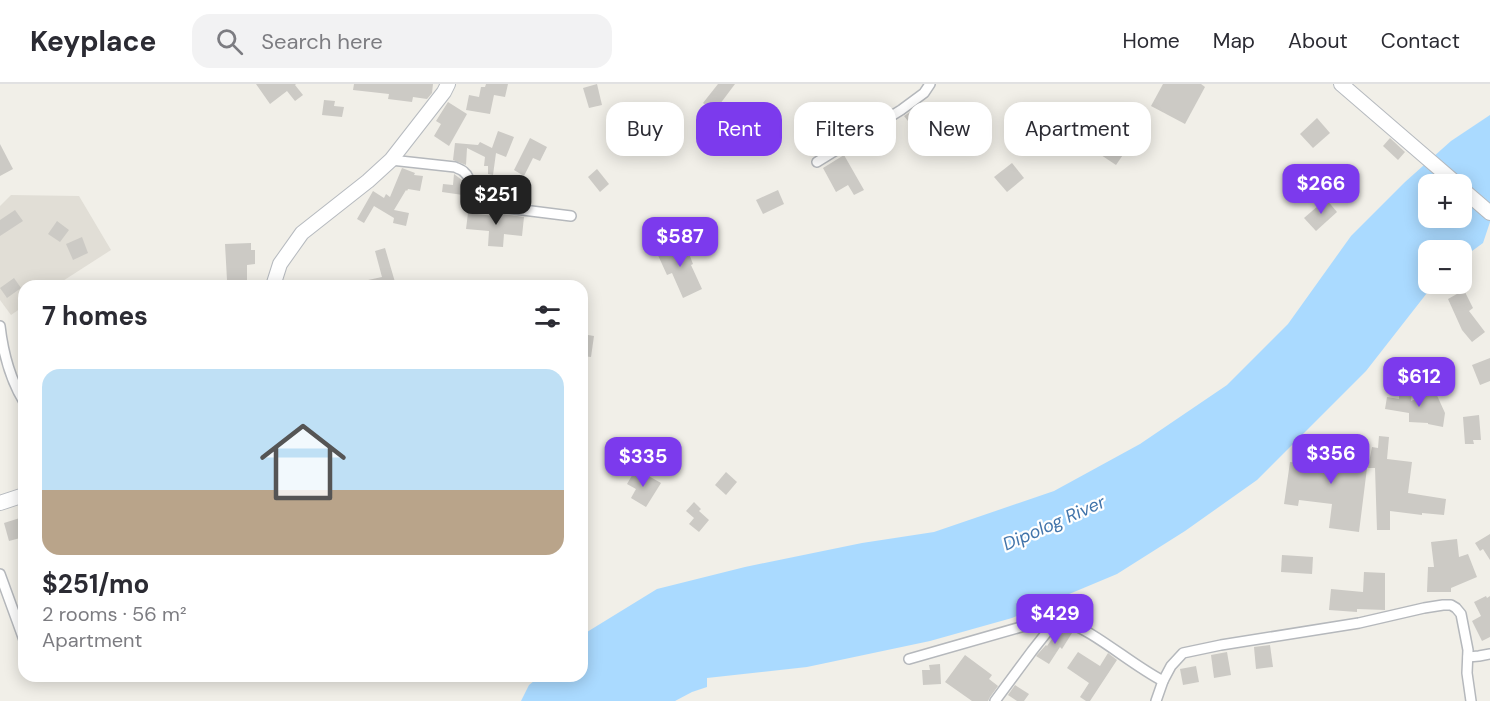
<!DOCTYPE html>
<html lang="en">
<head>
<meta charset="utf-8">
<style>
	:root { --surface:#fff; --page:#f2f2f3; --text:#2b2b33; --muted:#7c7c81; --line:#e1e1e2; --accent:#7c3aed }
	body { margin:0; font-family:"DM Sans",sans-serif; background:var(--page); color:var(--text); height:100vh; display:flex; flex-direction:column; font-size:22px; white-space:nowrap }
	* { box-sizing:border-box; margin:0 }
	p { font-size:20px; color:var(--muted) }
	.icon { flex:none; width:33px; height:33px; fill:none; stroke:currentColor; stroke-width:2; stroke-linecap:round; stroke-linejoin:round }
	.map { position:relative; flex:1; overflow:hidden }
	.panel { position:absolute; left:18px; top:196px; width:570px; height:402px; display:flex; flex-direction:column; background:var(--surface); border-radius:18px; box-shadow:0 3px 15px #0003 }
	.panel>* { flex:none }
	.guide { position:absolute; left:606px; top:18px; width:570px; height:54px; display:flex; gap:12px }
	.fabs { position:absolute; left:1418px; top:90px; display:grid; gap:12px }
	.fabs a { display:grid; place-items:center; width:54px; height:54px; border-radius:12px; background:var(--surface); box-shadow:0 3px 15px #0003; font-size:30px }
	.price { position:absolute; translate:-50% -51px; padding:0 14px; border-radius:12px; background:var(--accent); color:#fff; font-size:20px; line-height:39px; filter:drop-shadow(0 2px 3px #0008) }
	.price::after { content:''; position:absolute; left:50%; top:36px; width:18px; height:14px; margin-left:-9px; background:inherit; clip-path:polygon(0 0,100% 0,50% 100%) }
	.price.current { background:#222; color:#fff }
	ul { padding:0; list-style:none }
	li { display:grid; align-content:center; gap:12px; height:318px; padding:0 24px }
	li+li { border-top:2px solid var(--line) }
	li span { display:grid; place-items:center; height:186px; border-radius:18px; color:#555 }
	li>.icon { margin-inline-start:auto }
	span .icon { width:108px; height:108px; fill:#fffc; stroke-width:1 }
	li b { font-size:26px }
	h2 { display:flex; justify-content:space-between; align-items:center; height:72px; padding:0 24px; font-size:26px }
	.chip { padding:0 21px; border-radius:18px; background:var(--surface); box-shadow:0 3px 15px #0003; font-size:21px; line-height:54px }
	.chip.current { background:var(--accent); color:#fff }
	header { display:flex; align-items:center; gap:36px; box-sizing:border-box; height:84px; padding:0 30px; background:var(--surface); border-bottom:2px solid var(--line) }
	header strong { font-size:28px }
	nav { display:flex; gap:33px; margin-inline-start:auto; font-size:21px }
	.search { width:420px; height:54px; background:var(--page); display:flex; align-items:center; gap:15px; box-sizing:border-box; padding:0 21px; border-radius:18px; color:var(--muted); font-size:22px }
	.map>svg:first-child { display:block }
	.education { fill:#e1ded6 }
	.water { fill:#aadaff; fill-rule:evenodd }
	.building { fill:#cccac5 }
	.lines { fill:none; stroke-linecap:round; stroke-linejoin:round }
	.minor-casing { stroke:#b5b8bc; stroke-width:12 }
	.secondary-casing { stroke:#b6babf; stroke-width:16 }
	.minor { stroke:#fff; stroke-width:9 }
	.secondary { stroke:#fff; stroke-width:14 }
	.labels { text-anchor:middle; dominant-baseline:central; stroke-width:4.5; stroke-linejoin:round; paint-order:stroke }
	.water-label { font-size:18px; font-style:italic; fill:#4174aa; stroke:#fff }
</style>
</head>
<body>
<header>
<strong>Keyplace</strong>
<div class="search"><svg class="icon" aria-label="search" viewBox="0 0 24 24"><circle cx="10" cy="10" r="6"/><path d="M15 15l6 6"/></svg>Search here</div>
<nav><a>Home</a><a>Map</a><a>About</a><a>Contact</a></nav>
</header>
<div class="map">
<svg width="1490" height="617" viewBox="0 0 1490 617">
	<rect width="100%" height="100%" fill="#f1efe8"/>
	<!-- education -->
	<path class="education" d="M11 111 79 112 111 166 55 202H24V222L11 231 0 216V122Z"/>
	<!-- water -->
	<path class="water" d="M1490 31V138L1483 159 1461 175V166H1428V200H1434L1366 287 1257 396 1185 447 1117 490 1012 534 930 557 807 583 707 594V603L692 608 675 617H521L529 601 539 593 582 592V553L587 548 657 505 745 483 862 459 934 448 1054 407 1140 360 1227 301 1288 240 1351 152 1405 98 1451 57ZM1428 100H1461V134H1428Z"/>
	<!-- building -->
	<g class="building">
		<path d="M256 0H296L295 1 303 11 295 17 287 7 270 20Z"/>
		<path d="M354 0H433L432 9 427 15 413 13 412 18 388 15 389 10 353 6Z"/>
		<path d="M486 0H508L505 13 494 11 490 30 466 26 469 11 479 13 481 3H485Z"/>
		<path d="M597 0 602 21 589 24 583 4Z"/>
		<path d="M718 0H735L714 28 703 19Z"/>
		<path d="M1163 0H1201L1205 3 1185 40 1151 22Z"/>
		<path d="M324 16 335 17 334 22 344 23 342 33 322 31Z"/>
		<path d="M448 18 467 30 449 62 434 52 441 40 436 37Z"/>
		<path d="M920 21 931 35 916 47 904 32Z"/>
		<path d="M627 24 636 42 618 50 610 32Z"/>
		<path d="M1317 34 1330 49 1313 64 1300 50Z"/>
		<path d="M498 47 514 53 506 73 496 69 493 91 488 90V82H484L485 73 467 64 466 81 453 76 455 59 478 61 480 58 492 64Z"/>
		<path d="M1109 52 1127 65 1116 81 1098 69Z"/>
		<path d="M530 54 547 63 540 77 533 74 524 92 514 86Z"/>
		<path d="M1390 54 1405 68 1398 76 1383 62Z"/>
		<path d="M0 60 13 85 0 92Z"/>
		<path d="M844 71 864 106 854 111 848 101 836 108 823 84Z"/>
		<path d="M1012 79 1024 94 1007 108 994 93Z"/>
		<path d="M402 84 415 89 414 91 423 92 420 107 408 105 407 107 406 106 394 126 409 129 406 142 393 139 394 134 374 122 364 139 357 135 373 107 384 114 386 110 390 113Z"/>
		<path d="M597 85 609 100 600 108 588 93Z"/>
		<path d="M454 90 462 96 463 103V111L442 108 443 100 453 101Z"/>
		<path d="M778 106 784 120 763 130 756 116Z"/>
		<path d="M1326 115 1337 128 1316 147 1304 134Z"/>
		<path d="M15 126 23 137 0 152V136Z"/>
		<path d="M468 129 495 132V129L524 133 522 152 504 150 503 163 488 162 489 147 466 145Z"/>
		<path d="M57 137 69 146 60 158 48 150Z"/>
		<path d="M82 153 88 169 73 176 66 160Z"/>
		<path d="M684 157 693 180 691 181 702 205 683 214 672 189 667 191 657 169Z"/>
		<path d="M251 159V166H255V180L247 181V196H227L225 160Z"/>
		<path d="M385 164 395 198 390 199 391 202H355L354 199 382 193 375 167Z"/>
		<path d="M14 194 21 204 7 214 0 204Z"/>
		<path d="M1464 206 1473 224 1469 227 1485 248 1472 258 1462 246 1448 215Z"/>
		<path d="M582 250 594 252 591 273 582 272Z"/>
		<path d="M1490 274V297L1480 301 1472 281Z"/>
		<path d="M1399 306H1412L1411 317 1435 307 1445 329 1443 343 1428 340V339L1409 338V329L1385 325 1387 313 1399 315Z"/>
		<path d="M1479 331 1481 356H1473L1474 360H1465L1463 333Z"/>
		<path d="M1379 352 1389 353 1387 375 1412 378 1408 409 1446 415 1444 431 1422 429V431L1390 427V446H1377L1375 384H1368L1372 363 1378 364Z"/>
		<path d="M1330 353 1342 354 1341 373 1368 376 1359 448 1329 444 1332 420 1299 416 1298 422 1284 420 1290 378 1316 381 1318 366 1328 367Z"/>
		<path d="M634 388 643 393 645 390 661 399 646 423 631 414 636 405 627 400Z"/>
		<path d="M726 388 737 398 726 411 715 401Z"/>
		<path d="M694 418 701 425 699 427 709 436 699 448 689 440 694 434 686 427Z"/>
		<path d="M23 433 24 453 9 457 4 439Z"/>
		<path d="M1490 450V476L1483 465 1480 467 1475 459Z"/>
		<path d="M1457 455 1459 473 1468 470 1477 493 1451 504V508H1427L1428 483H1434L1431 458Z"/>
		<path d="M1282 471 1313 473 1312 490 1281 488Z"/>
		<path d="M1364 488 1385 489V526L1357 525V528L1329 526 1331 505 1363 508Z"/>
		<path d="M1486 512 1487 514 1490 512V553L1482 557 1472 537 1481 532 1474 518Z"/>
		<path d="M1061 542 1072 549 1062 565 1060 563 1049 580 1036 572 1046 561 1047 562Z"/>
		<path d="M1270 561 1273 583 1256 585 1254 563Z"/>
		<path d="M1078 568 1100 582 1108 569 1117 576 1090 617H1086L1080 613 1089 599 1067 584Z"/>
		<path d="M1227 568 1231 591 1214 594 1211 571Z"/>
		<path d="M965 571 992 591 989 595 998 602 990 613 988 617H972L945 598Z"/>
		<path d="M940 580 941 600 923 601 922 586H930L929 581Z"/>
		<path d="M1196 582 1199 598 1183 601 1180 585Z"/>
		<path d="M1015 601 1029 610 1024 617H1017L1008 611Z"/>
	</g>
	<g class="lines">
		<!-- minor casing -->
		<g class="minor-casing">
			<g id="minor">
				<path d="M391 76 455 83C456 84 463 86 464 88 477 98 459 113 491 122L571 132"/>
				<path d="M817 78 901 26 924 9 930 0"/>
				<path d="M0 242C3 268 10 295 24 318"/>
				<path d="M0 490 24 556"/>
				<path d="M1468 573 1479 572 1490 570"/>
				<path d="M909 575 1049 535 1058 534"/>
				<path d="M995 617 1032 567 1058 534C1097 548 1127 578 1163 597"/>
				<path d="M1156 617 1163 597 1171 582 1183 569 1221 561 1359 539 1424 524 1443 521H1451L1456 524 1461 530 1468 566 1467 589 1471 617"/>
			</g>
		</g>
		<!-- secondary casing -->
		<g class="secondary-casing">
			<g id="secondary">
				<path d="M1341 0 1457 100"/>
				<path d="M1461 104 1490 129"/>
				<path d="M273 202 280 180 302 149 368 97 391 76 444 8 448 0"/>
				<path d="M0 419 24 411"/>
			</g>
		</g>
		<!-- minor -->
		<use href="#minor" class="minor"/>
		<!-- secondary -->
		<use href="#secondary" class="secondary"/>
	</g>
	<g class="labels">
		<!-- water labels -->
		<g class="water-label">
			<text transform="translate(1054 439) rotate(-24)">Dipolog River</text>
		</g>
	</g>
</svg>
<div class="fabs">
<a>+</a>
<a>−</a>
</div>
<b class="price" style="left:1321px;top:131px">$266</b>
<b class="price current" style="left:496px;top:142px">$251</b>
<b class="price" style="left:680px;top:184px">$587</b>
<b class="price" style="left:1419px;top:324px">$612</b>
<b class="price" style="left:1331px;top:401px">$356</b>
<b class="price" style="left:643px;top:404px">$335</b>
<b class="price" style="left:1055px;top:561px">$429</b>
<div class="guide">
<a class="chip">Buy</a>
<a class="chip current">Rent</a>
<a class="chip">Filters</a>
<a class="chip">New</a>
<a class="chip">Apartment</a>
</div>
<section class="panel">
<h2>7 homes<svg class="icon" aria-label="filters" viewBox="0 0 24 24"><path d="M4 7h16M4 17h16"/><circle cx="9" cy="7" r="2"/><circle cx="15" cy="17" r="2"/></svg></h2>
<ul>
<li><span style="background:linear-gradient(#bfe0f5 65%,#b9a48a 0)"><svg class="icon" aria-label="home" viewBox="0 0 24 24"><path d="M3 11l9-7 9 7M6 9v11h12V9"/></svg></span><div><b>$251/mo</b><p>2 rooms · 56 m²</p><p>Apartment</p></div></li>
</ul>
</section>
</div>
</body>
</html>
